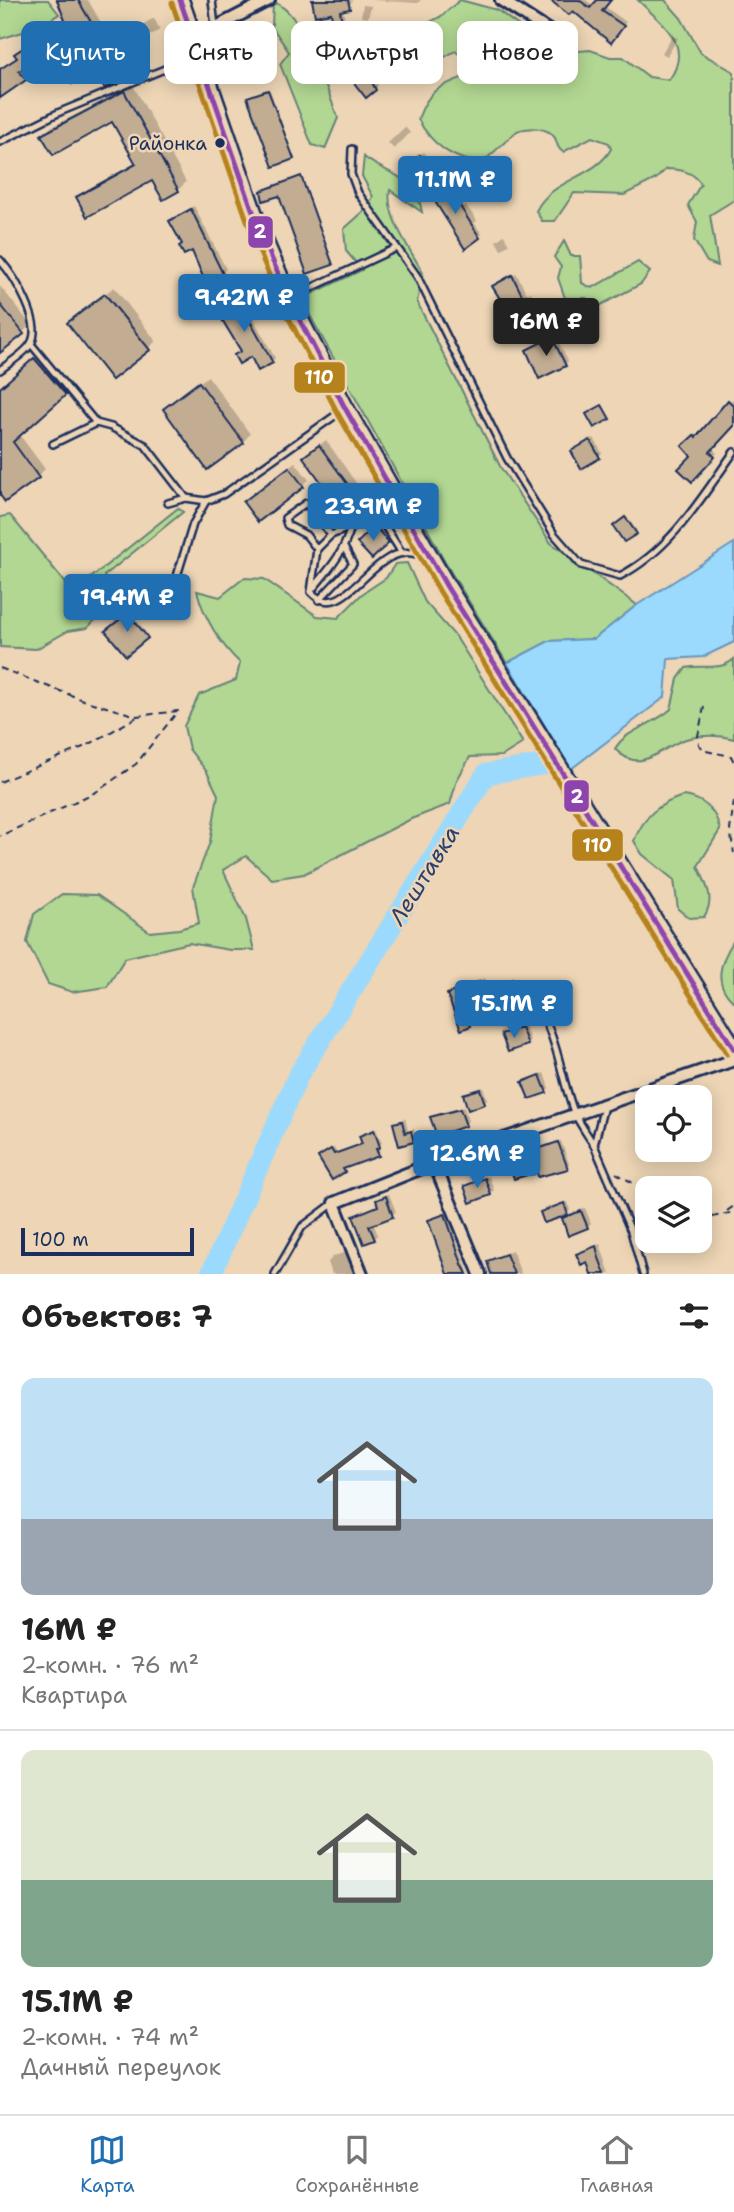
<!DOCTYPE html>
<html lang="ru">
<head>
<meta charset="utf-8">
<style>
	:root { --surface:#fff; --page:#f2f2f2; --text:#222; --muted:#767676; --line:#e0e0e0; --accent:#1f6fb2 }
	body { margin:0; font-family:"Shantell Sans",sans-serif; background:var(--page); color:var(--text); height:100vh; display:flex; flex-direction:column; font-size:26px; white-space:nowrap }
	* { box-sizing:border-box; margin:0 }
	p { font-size:23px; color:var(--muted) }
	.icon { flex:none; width:38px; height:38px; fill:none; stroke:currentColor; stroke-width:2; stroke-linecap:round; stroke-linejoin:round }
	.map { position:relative; height:1274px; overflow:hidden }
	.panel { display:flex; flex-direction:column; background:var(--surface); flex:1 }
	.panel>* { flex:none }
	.banner { position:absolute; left:21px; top:21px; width:693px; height:63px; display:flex; gap:14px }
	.controls { position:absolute; left:635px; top:1085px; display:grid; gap:14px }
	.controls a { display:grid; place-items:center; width:77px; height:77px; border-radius:14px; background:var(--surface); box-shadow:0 4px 18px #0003; font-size:35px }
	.scale { position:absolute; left:21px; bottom:18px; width:173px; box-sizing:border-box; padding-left:7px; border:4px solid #1b2f5e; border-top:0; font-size:19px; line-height:24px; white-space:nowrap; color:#1b2f5e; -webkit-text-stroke:5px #edd5b5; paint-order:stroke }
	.price { position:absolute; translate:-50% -60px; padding:0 16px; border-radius:7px; background:var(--accent); color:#fff; font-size:23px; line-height:46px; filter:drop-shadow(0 2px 4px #0008) }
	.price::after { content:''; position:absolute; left:50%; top:42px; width:21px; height:16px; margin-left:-10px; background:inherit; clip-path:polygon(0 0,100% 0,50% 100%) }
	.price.selected { background:#222; color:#fff }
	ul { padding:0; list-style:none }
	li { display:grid; align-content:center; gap:14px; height:371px; padding:0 21px }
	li+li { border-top:2px solid var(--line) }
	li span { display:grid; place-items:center; height:217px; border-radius:14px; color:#555 }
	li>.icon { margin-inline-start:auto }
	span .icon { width:126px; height:126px; fill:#fffc; stroke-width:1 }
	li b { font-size:30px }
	h2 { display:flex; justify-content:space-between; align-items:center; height:84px; padding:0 21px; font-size:30px }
	.chip { padding:0 24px; border-radius:14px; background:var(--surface); box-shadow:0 4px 18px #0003; font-size:24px; line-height:63px }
	.chip.selected { background:var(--accent); color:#fff }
	.tabs { display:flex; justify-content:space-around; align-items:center; height:98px; border-top:2px solid var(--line); background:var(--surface); font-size:19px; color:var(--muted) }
	.tabs a { display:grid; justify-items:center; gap:4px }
	.tabs .selected { color:var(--accent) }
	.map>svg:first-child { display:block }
	.green { fill:#b2d792; stroke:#668378; stroke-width:2 }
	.water { fill:#9cdafd; stroke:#6896bd; stroke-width:2 }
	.shadow { fill:#0003 }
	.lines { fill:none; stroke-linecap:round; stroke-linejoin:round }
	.river { stroke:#9cdafd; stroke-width:21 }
	.building { fill:#c2ad92; stroke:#1b2f5e; stroke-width:2 }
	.lane-casing { stroke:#1b2f5e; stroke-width:10 }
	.street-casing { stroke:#1b2f5e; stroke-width:16 }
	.secondary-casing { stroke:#1b2f5e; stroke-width:21 }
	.path { stroke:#1b2f5e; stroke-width:2; stroke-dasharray:7 5; stroke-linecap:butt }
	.lane { stroke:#edd5b5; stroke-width:5 }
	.street { stroke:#edd5b5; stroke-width:10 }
	.secondary { stroke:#edd5b5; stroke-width:16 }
	.bus-1-casing { stroke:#edd5b5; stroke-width:10 }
	.bus-2-casing { stroke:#edd5b5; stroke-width:10 }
	.bus-1 { stroke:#8e44ad; stroke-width:5 }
	.bus-2 { stroke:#b5821c; stroke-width:5 }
	.bus-dot { fill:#1b2f5e; stroke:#edd5b5; stroke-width:2.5 }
	.labels { text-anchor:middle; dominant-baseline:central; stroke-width:5; stroke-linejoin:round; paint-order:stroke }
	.bus-label { font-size:19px; fill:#1b2f5e; stroke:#edd5b5; text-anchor:end }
	.water-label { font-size:23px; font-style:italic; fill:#28406e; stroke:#edd5b5 }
	.line-badge { stroke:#edd5b5; stroke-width:2.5 }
	.badge-label { font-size:19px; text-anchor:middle; font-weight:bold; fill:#fff }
</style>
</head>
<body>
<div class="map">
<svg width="734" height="1274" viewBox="0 0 734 1274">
	<rect width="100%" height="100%" fill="#edd5b5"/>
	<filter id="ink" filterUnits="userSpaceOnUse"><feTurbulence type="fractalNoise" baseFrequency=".0143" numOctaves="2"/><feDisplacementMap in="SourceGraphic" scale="14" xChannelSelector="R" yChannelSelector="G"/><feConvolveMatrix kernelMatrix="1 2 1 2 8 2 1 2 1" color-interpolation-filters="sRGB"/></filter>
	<g filter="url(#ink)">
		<!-- green -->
		<g class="green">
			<path d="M0 0H48L59 14 39 27 0 39Z"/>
			<path d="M460 0 497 10 556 53 590 50 610 57H623L649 77 669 80C694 45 663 25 638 0H665L681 18 701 53 734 72V200L710 215 718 266 707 262 694 240 697 222 688 205 701 184C693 171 679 169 666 169L656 179 624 195 574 193 555 221H542L536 211C551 179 595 178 611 149L609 143 592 137 563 152C556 147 558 144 555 138 548 126 528 127 517 131L483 162C454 162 431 144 418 119 430 87 439 87 469 75L470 62 455 51C431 66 398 82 380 53L381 47 440 17Z"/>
			<path d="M273 2C304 11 326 89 338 118L325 149 312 145 280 64 289 52 272 27Z"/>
			<path d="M364 157C390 177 416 174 422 212L390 190C385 216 411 250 423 273L417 302 501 468 551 543 637 605 594 639 549 641 507 663 452 574 301 299 362 270 346 251 344 229 363 212 373 197 362 176Z"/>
			<path d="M564 241 571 256H580L582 283 592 288 638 262 650 272 641 284 599 306 586 298H565L558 278 561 267 554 257Z"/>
			<path d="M178 508 183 512 104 576 111 587 112 603 87 628 68 631 36 649 0 647V517L10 515 73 592Z"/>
			<path d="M407 563 425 602 456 637 523 743 502 756 470 757 457 780 450 804 411 819 304 874 272 879 246 856 223 870 246 919 254 950H230L189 943 125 958 107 987 72 992 48 984 27 942 34 914 62 894 97 895 150 932 179 929 199 923 193 887 210 842 218 795 207 772 189 749 184 726 199 695 236 680 240 663C220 644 204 618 197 591L220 597 244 578 264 579 317 616 338 618 362 594 386 578 395 564Z"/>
			<path d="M734 659V739C720 735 704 735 690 738 663 743 643 778 615 749 626 729 654 725 671 709L678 679 686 668C703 664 720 672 734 659Z"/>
			<path d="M683 796C703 798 716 810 720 830L698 866C706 885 716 898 704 917L689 918 678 909 674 880 642 854 634 841C644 816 658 804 683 796Z"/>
			<path d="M734 940V1002C712 983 720 962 734 940Z"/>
		</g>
		<!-- water -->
		<path class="water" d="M734 543V642L703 657 668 659 665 697 571 769 507 663 549 641 594 639 637 605Z"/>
		<!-- shadow -->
		<g class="shadow">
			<path d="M58 0H88L127 68 124 74 105 86 94 67 66 73 88 57 76 36 25 65 31 73 0 95V69L18 57 22 48 66 19Z"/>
			<path d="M314 0H352L349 8 343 9 347 32 344 35 332 11Z"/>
			<path d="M371 0H421L418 3Z"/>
			<path d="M552 0H586L594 6 599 0H609L604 6 626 22 614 38 573 9Z"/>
			<path d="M363 5 371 6 368 18 361 17Z"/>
			<path d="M154 18 160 30 146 38 140 26Z"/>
			<path d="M672 36 678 38 667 56 662 53Z"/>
			<path d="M364 60 378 86 375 89 357 64Z"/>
			<path d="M238 64 241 75 230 79 227 68Z"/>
			<path d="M133 85 186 182 178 190 153 178 79 198 86 190 137 162 113 119 44 135 51 127Z"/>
			<path d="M270 90 294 157 293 158 251 97Z"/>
			<path d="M405 127 410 133 394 149 388 143Z"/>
			<path d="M424 152 433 163 417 177 408 167Z"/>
			<path d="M302 176 333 262 332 263 280 194 264 191Z"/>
			<path d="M450 182 463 207 466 205 477 221 474 223 482 234 479 237 435 189Z"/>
			<path d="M194 206 226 269 222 273 184 243 171 221Z"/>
			<path d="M504 235 509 244 501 250 496 241Z"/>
			<path d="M516 273 527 294 531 292 535 299 532 303 495 286Z"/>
			<path d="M0 286 31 325 0 351Z"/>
			<path d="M114 287 156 341 148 349 77 316Z"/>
			<path d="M240 294 275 358 272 362 242 351 220 305Z"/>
			<path d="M571 304 579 322 576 326 549 316Z"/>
			<path d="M555 335 568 361 565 365 528 350Z"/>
			<path d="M42 352 72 386 19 434 45 469 37 477 0 492V389Z"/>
			<path d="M208 376 250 434 243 442 165 409Z"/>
			<path d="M733 399 734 415 712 448 717 453 692 479 693 456 684 446 698 433 700 435Z"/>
			<path d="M594 438 602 453 599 456 576 448Z"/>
			<path d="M326 440 363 493 358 499 334 487 305 457Z"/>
			<path d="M295 462 309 480 258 519 251 496Z"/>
			<path d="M627 517 637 531 625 540 615 526Z"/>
			<path d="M379 524 391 538 372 557 359 543Z"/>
			<path d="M130 613 148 635 126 654 108 631Z"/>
			<path d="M485 978 488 987 468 999 475 1019 470 1025 449 995 455 989Z"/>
			<path d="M524 1024 530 1040 527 1043 503 1035Z"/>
			<path d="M544 1073 549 1088 546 1092 524 1082Z"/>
			<path d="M483 1087 487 1099 484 1103 465 1095Z"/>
			<path d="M464 1107 468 1121 465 1124 432 1117Z"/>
			<path d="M405 1118 408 1131 414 1129 417 1137 413 1140 395 1124Z"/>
			<path d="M376 1129 382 1143 378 1146 380 1152 345 1166 344 1170 332 1178 322 1155 334 1148 337 1152 363 1143 361 1136Z"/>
			<path d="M561 1141 569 1164 567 1167 538 1170 510 1159Z"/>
			<path d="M489 1176 494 1190 490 1194 466 1186Z"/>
			<path d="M389 1194 396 1212 373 1223 378 1235 374 1239 355 1216 380 1205 378 1200Z"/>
			<path d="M567 1201 570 1210 567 1213 542 1212Z"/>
			<path d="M585 1208 591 1223 587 1227 564 1219Z"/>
			<path d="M447 1214 469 1274H449L430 1221Z"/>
			<path d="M600 1244 610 1274H593L588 1260 578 1254Z"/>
			<path d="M512 1250 521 1274H492L489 1262Z"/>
			<path d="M347 1252 354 1274H332L328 1262 334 1256Z"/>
		</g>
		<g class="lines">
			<!-- river -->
			<path class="river" d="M211 1274 298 1076 486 774 547 764 585 737"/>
		</g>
		<!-- building -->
		<g class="building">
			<path d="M57 0H78L122 75 117 78 119 82 104 88 93 69 72 84 64 73 87 58 75 38 19 71 26 80 0 98V69L17 58 14 54 65 20Z"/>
			<path d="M312 0H348L350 9 340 11 345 37 336 39 331 13 315 16Z"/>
			<path d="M550 0H579L590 8 597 0H611L602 11 624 26 611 43 573 11 569 15Z"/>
			<path d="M361 61 376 90 366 98 351 79 352 67Z"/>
			<path d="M268 90 294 159 273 167 247 97Z"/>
			<path d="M124 91 179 191 163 200 152 181 87 217 76 197 136 164 112 122 53 155 41 135Z"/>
			<path d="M420 155 431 167 417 180 406 167Z"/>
			<path d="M301 176 333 265 307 274 279 196 263 201 261 191Z"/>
			<path d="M446 184 480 238 465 249 429 192Z"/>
			<path d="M191 209 223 274 206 284 192 251 184 255 179 246 182 244 169 221Z"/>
			<path d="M512 275 523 297 527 295 533 304 512 318 492 286Z"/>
			<path d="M105 294 150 350 112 380 67 323Z"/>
			<path d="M236 296 273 363 258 371 251 357 239 364 234 355 241 351 215 308Z"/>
			<path d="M0 304 24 334 0 353Z"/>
			<path d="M568 306 577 327 556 336 547 316Z"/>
			<path d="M552 337 566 366 539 379 526 350Z"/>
			<path d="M34 358 66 395 13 442 39 478 5 502 0 495V388Z"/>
			<path d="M199 382 244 443 207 470 163 409Z"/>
			<path d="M728 400 734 406V426L710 452 715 457 692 482 678 469 691 456 682 446 694 435 696 437Z"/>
			<path d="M602 405 610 419 594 428 586 414Z"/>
			<path d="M590 440 600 458 581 469 571 451Z"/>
			<path d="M319 445 359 500 347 508 334 489 329 493 303 457Z"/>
			<path d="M289 467 304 487 258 522 243 502Z"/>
			<path d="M625 517 637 534 624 542 613 526Z"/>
			<path d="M375 526 389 543 372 559 357 543Z"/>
			<path d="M128 613 148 638 126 656 105 631Z"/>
			<path d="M479 982 483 995 462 1003 471 1026 461 1030 447 994Z"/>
			<path d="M521 1027 528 1045 508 1052 501 1034Z"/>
			<path d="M540 1075 547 1093 529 1099 522 1082Z"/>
			<path d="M480 1089 485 1104 468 1110 463 1094Z"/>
			<path d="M460 1109 466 1126 437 1136 430 1117Z"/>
			<path d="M402 1121 405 1133 411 1131 414 1142 399 1146 393 1123Z"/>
			<path d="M374 1130 380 1147 376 1149 379 1156 343 1169 345 1172 332 1180 318 1157 331 1149 334 1154 362 1144 359 1136Z"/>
			<path d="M558 1142 568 1169 538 1177 537 1172 514 1179 508 1159Z"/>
			<path d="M485 1178 491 1195 470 1203 464 1186Z"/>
			<path d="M386 1196 393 1217 369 1226 375 1240 364 1244 353 1216 378 1206 376 1200Z"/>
			<path d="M564 1203 568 1215 544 1223 540 1212Z"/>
			<path d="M581 1211 588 1228 568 1236 562 1218Z"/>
			<path d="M445 1214 462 1264 467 1274H447L441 1257 428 1220Z"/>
			<path d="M596 1246 599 1258 605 1274H591L587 1262 581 1265 576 1254Z"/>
			<path d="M506 1254 514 1274H491L487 1261Z"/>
		</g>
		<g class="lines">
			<!-- lane casing -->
			<g class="lane-casing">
				<g id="lane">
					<path d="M212 0 215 26"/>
					<path d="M0 142 60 112 196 56"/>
					<path d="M352 149 351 174 358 193 417 276 507 458 554 534 581 565 620 576C671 550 702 497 734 452"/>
					<path d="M0 260C14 276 45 325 30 345 24 354 9 363 0 370"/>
					<path d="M292 297 396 248"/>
					<path d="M31 344 96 423"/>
					<path d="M53 444 96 423 111 427 145 445 186 498 206 501 224 494 343 410"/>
					<path d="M384 483 351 527 331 535 306 503 285 518 287 525 306 535 317 549 311 592C347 630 376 531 424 557"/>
					<path d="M168 503 186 498"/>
					<path d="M370 503 402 553"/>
					<path d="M317 549 331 535"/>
					<path d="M311 591C329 569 343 555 351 527"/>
					<path d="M319 600 353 564 345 549"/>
					<path d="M159 612 177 576 193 524 206 501"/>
					<path d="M513 983C558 1014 556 1065 574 1112 579 1123 587 1134 594 1145L604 1106"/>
					<path d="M594 1145 631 1231 643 1274"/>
					<path d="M275 1274 302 1227 334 1203"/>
				</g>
			</g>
			<!-- street casing -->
			<g class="street-casing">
				<g id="street">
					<path d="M501 0 569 44"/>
					<path d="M193 39 269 0"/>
					<path d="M434 1163 480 1274"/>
					<path d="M362 1274 334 1203 434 1163 734 1060"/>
				</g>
			</g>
			<!-- secondary casing -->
			<g class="secondary-casing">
				<path id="secondary" d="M180 0 259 229 289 299 345 408 447 587 734 1049"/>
			</g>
			<!-- path -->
			<g class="path">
				<path d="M0 668 86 701 137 716 178 711 136 764 96 792 0 836"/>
				<path d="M704 707 698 736 699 745 706 751 731 756 734 762"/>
				<path d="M0 782 88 745 137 717"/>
				<path d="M734 801 730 830 734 853"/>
				<path d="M616 1173 648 1192"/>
				<path d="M727 1211 734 1206"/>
				<path d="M700 1220 734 1212"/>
				<path d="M639 1231 648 1232"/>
				<path d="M644 1246 652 1241"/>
			</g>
			<!-- lane -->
			<use href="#lane" class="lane"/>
			<!-- street -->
			<use href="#street" class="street"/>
			<!-- secondary -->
			<use href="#secondary" class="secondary"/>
			<!-- bus-1 casing -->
			<g class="bus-1-casing">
				<path id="bus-1" d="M180 0 259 229 289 299 345 408 447 587 734 1049"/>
			</g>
			<!-- bus-2 casing -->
			<g class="bus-2-casing">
				<path id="bus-2" d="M172 3 251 232 281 303 337 412 440 592 727 1054"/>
			</g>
			<!-- bus-1 -->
			<use href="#bus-1" class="bus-1"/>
			<!-- bus-2 -->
			<use href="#bus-2" class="bus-2"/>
		</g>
	</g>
	<!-- markers -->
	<circle class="bus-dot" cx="220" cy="143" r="6"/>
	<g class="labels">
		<!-- bus labels -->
		<g class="bus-label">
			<text x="207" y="143">Районка</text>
		</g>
		<!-- water labels -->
		<g class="water-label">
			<text transform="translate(424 875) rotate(-58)">Лештавка</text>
		</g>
	</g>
	<g class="line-badge">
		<rect x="247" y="215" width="27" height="34" rx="7" fill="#8e44ad"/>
		<rect x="293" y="361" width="53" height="33" rx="7" fill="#b5821c"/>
		<rect x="563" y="779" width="27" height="34" rx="7" fill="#8e44ad"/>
		<rect x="571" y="828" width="53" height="34" rx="7" fill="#b5821c"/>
	</g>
	<g class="badge-label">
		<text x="260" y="238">2</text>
		<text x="319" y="384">110</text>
		<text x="577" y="803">2</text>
		<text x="597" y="852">110</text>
	</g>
</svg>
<div class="controls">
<a><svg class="icon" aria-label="locate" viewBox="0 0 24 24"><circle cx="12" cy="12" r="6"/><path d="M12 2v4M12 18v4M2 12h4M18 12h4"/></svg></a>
<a><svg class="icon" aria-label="layers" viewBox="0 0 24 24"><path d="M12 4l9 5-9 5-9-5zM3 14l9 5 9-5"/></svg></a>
</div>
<div class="scale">100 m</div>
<b class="price" style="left:455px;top:216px">11.1M ₽</b>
<b class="price" style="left:244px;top:334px">9.42M ₽</b>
<b class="price selected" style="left:546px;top:358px">16M ₽</b>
<b class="price" style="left:373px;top:543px">23.9M ₽</b>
<b class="price" style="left:127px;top:634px">19.4M ₽</b>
<b class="price" style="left:514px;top:1040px">15.1M ₽</b>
<b class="price" style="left:477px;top:1190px">12.6M ₽</b>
<div class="banner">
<a class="chip selected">Купить</a>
<a class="chip">Снять</a>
<a class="chip">Фильтры</a>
<a class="chip">Новое</a>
</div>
</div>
<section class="panel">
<h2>Объектов: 7<svg class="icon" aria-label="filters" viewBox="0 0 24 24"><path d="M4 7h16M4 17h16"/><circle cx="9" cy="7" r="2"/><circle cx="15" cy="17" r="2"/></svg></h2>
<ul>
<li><span style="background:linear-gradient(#bfe0f5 65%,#9aa5b1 0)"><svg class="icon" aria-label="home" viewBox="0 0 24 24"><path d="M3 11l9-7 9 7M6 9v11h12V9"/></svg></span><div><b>16M ₽</b><p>2-комн. · 76 m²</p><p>Квартира</p></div></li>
<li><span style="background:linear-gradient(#dfe7d0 60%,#7fa58c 0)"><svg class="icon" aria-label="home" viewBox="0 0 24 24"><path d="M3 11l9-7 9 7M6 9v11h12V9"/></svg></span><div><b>15.1M ₽</b><p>2-комн. · 74 m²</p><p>Дачный переулок</p></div></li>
</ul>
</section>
<nav class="tabs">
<a class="selected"><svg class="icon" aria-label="map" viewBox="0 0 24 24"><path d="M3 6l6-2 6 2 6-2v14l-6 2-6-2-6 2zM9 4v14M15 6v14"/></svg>Карта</a>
<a><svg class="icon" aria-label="saved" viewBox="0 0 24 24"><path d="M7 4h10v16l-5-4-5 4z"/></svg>Сохранённые</a>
<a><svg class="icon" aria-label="home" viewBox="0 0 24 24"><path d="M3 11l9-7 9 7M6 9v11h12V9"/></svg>Главная</a>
</nav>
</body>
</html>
